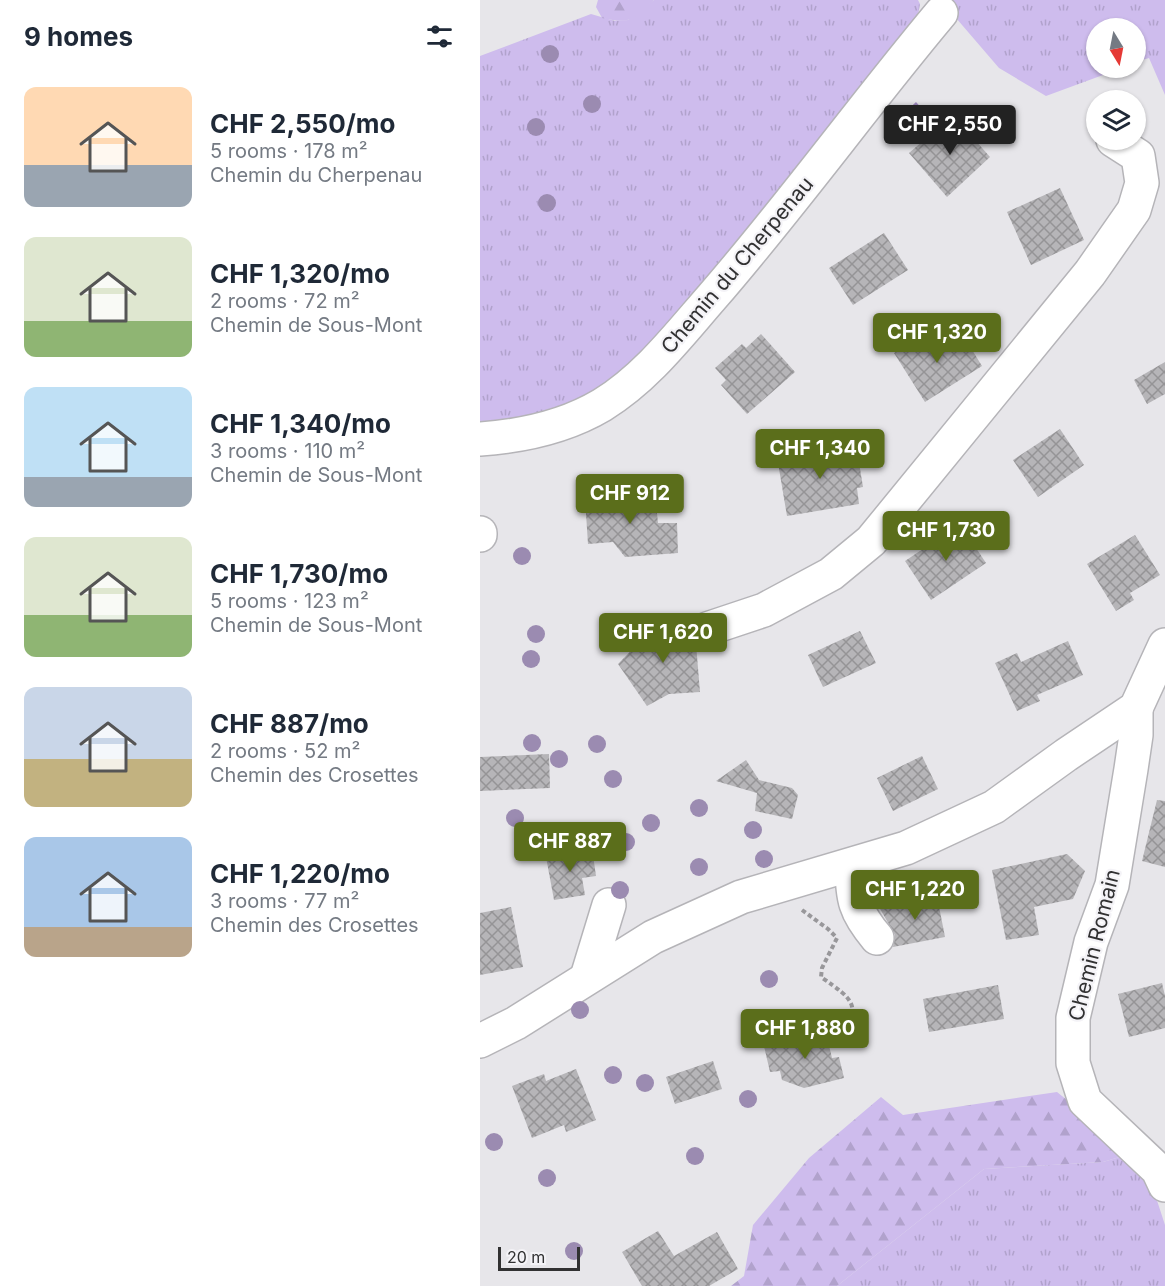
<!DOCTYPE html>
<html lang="en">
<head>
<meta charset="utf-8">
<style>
	:root { --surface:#fff; --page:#f2f2f3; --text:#1f2937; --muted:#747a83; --accent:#5b6e1b }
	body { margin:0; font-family:Inter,sans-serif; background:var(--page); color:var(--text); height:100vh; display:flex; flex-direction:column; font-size:22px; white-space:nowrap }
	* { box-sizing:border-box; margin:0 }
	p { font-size:20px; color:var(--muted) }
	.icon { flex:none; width:33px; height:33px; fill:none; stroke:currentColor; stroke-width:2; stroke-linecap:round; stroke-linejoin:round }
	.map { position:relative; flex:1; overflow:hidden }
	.panel { display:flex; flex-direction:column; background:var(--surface); width:480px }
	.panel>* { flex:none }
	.needle { width:39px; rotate:170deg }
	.controls { position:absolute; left:606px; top:18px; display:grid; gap:12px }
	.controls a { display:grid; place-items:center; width:60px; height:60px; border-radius:50%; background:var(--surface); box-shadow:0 2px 4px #0004; font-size:30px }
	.scale { position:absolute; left:18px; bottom:15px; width:82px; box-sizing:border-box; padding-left:6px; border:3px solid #313132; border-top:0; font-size:16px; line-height:21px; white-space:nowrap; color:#313132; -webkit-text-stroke:4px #f4f3f7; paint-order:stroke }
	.price { position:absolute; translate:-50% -51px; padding:0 14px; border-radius:6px; background:var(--accent); color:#fff; font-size:20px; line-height:39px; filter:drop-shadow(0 2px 3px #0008) }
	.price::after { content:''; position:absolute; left:50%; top:36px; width:18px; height:14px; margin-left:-9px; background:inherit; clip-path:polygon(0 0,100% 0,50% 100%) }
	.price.selected { background:#222; color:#fff }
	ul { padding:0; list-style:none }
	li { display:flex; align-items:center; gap:18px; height:150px; padding:0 24px }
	li span { display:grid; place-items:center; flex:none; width:168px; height:120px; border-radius:12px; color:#555 }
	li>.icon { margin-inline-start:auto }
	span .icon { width:72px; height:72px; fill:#fffc; stroke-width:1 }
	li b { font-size:26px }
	h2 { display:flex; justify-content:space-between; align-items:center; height:72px; padding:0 24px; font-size:26px }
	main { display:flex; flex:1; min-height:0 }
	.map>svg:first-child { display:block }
	.grass { fill:url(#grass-tufts) }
	.forest { fill:url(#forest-firs) }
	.water { fill:url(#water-waves) }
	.building { fill:url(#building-cross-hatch) }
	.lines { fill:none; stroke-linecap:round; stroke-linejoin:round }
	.minor-casing { stroke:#b5b4b8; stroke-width:36 }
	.path { stroke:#98979a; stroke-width:4; stroke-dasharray:4.5 3; stroke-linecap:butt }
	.minor { stroke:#fff; stroke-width:33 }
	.tree { fill:#9b8bb1 }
	.labels { text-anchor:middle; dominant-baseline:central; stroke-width:4.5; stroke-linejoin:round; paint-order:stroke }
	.street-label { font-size:21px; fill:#313132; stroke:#f4f3f7 }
</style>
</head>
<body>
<main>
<section class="panel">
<h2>9 homes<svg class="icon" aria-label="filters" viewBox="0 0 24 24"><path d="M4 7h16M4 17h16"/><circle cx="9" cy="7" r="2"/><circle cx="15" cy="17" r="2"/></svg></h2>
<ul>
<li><span style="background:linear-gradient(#ffd9b3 65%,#9aa5b1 0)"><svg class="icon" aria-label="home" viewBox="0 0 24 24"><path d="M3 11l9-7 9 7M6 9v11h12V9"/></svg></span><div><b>CHF 2,550/mo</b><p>5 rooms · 178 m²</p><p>Chemin du Cherpenau</p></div></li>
<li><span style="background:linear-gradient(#dfe7d0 70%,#8fb573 0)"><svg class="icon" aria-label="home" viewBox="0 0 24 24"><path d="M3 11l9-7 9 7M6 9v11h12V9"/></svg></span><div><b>CHF 1,320/mo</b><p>2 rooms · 72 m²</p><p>Chemin de Sous-Mont</p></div></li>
<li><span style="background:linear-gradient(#bfe0f5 75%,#9aa5b1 0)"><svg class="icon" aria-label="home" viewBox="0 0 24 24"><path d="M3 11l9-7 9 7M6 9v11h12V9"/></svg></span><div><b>CHF 1,340/mo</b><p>3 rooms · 110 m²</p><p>Chemin de Sous-Mont</p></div></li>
<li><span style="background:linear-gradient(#dfe7d0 65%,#8fb573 0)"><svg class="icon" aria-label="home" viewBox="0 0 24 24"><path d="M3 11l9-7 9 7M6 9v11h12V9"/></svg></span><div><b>CHF 1,730/mo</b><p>5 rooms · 123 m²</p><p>Chemin de Sous-Mont</p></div></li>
<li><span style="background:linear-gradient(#c9d6e8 60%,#c2b280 0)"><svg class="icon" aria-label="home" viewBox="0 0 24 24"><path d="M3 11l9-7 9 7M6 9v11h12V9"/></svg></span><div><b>CHF 887/mo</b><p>2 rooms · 52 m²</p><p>Chemin des Crosettes</p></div></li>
<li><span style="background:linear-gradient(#a9c7e8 75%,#b9a48a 0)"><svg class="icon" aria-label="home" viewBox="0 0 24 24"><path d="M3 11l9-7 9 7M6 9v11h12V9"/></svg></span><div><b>CHF 1,220/mo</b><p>3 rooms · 77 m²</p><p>Chemin des Crosettes</p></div></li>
</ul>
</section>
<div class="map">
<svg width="685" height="1286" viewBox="0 0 685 1286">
	<defs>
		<pattern id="grass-tufts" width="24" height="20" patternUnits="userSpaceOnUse" patternTransform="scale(1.5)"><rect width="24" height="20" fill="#cebced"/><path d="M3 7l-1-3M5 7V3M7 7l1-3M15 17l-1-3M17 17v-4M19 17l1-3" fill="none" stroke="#b1a2cc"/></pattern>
		<pattern id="forest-firs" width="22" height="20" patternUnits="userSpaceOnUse" patternTransform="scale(1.5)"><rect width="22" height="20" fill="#cebced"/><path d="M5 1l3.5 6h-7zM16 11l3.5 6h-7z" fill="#b1a2cc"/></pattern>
		<pattern id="water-waves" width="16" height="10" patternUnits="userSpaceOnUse" patternTransform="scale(1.5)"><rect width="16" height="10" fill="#9e8abf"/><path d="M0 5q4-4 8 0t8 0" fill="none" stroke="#81719c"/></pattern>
		<pattern id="building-cross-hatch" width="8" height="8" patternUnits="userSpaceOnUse" patternTransform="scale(1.5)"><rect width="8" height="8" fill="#b6b5b8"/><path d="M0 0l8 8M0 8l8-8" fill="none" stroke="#959496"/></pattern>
	</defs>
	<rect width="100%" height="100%" fill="#e7e6ea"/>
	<!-- grass -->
	<g class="grass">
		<path d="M174 0H438L440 4 436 27 345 144 136 384 90 409 0 428V56L111 14 135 21 148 20Z"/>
		<path d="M465 0H685V95L669 58 656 62V28H616V68H642L566 96 519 68 470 11Z"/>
		<path d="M653 1153 670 1179 685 1225V1286H357L504 1169 623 1162Z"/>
	</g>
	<!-- forest -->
	<g class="forest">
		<path d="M118 0H174C153 19 152 25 122 18L116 7Z"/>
		<path d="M577 1092 653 1153 623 1162 504 1169 357 1286H251L264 1276 273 1225 329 1158 401 1097 423 1115Z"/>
	</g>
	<!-- water -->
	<path class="water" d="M436 102 445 112 424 132 415 122Z"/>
	<!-- building -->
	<g class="building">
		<path d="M473 115 510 157 467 197 429 153Z"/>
		<path d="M580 188 604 240 551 265 527 212Z"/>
		<path d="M404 233 428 270 373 305 349 268Z"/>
		<path d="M481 332 502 366 445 402 414 353 446 333 455 348Z"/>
		<path d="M281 334 315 372 267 414 241 385 246 380 235 368 262 344 266 348Z"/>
		<path d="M685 362V394L667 404 654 380Z"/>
		<path d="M580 429 604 465 558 497 533 460Z"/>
		<path d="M376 444 383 487 377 488 379 504 307 516 297 457Z"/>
		<path d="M175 494 178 523H197L198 553 145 557 133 542 108 544 105 498Z"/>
		<path d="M480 524 506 563 451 600 425 561Z"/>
		<path d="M655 535 680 575 650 593 654 600 636 611 607 564Z"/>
		<path d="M209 625V635L216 644 220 692 189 694 167 706 138 664 175 626Z"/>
		<path d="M380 631 396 663 343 687 328 655Z"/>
		<path d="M588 641 603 675 557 695 560 701 537 711 515 663 537 653 541 662Z"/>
		<path d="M69 754 70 788 0 791V757Z"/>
		<path d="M442 756 458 789 413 811 397 778Z"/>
		<path d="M266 760 279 780 312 788 318 795 312 819 275 811 277 793 236 781Z"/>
		<path d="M677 800 685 801V867L662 861Z"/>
		<path d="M112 848 116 876 102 878 105 895 74 900 66 857Z"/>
		<path d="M587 854 605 871 593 899 554 907 559 935 526 940 512 870Z"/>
		<path d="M457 896 465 937 413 947 415 935 399 907Z"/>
		<path d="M31 907 43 967 0 975V913Z"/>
		<path d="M682 983 685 996V1028L649 1037 638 994Z"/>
		<path d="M518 985 524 1019 449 1032 443 999Z"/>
		<path d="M345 1029 352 1058 359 1057 364 1078 324 1088 302 1080 300 1071 290 1072 284 1046Z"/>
		<path d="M233 1061 242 1089 195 1104 186 1077Z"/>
		<path d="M96 1069 116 1120 86 1132 84 1125 52 1138 32 1086 64 1074 66 1081Z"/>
		<path d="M178 1231 194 1256 237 1232 258 1269 229 1286H162L142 1252Z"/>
	</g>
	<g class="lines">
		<!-- minor casing -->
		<g class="minor-casing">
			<g id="minor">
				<path d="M0 439C43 436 85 427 122 405 166 378 198 336 232 297 312 205 383 106 461 13"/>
				<path d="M0 533V535"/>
				<path d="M227 629 284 610 351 574 391 541 610 273 654 210 662 183 658 156 633 140"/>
				<path d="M656 708V735L651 769 632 885 611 942 593 1018V1063L605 1101 678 1170 685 1185"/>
				<path d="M372 865C372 899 375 912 397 938"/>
				<path d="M107 977 129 905"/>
				<path d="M0 1041 36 1023 173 937 261 897 426 848 514 807 586 755 656 708 685 645"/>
			</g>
		</g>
		<!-- path -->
		<path class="path" d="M322 910 348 929 357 938 342 968 341 977C375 1001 382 1004 359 1044"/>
		<!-- minor -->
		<use href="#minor" class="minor"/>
	</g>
	<!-- trees -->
	<g class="tree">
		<circle cx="70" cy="54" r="9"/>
		<circle cx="112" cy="104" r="9"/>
		<circle cx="56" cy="127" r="9"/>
		<circle cx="67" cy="203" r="9"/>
		<circle cx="42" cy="556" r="9"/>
		<circle cx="56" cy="634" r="9"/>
		<circle cx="51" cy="659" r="9"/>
		<circle cx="52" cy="743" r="9"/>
		<circle cx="117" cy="744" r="9"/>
		<circle cx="79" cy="759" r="9"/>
		<circle cx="133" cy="779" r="9"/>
		<circle cx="219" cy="808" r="9"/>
		<circle cx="35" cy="818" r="9"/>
		<circle cx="171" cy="823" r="9"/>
		<circle cx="273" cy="830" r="9"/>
		<circle cx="146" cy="842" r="9"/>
		<circle cx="284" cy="859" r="9"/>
		<circle cx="219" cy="867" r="9"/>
		<circle cx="140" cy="890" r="9"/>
		<circle cx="289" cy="979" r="9"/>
		<circle cx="100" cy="1010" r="9"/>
		<circle cx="133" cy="1075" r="9"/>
		<circle cx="165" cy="1083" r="9"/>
		<circle cx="268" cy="1099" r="9"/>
		<circle cx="14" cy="1142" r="9"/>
		<circle cx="215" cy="1156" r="9"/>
		<circle cx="67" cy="1178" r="9"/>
		<circle cx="94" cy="1251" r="9"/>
	</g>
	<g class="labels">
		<!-- street labels -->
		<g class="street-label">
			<text transform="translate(257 265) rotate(-50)">Chemin du Cherpenau</text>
			<text transform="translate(614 945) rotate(-76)">Chemin Romain</text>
		</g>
	</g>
</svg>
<div class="controls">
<a><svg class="needle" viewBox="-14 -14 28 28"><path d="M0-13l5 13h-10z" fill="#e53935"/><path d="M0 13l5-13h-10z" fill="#747a83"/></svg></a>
<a><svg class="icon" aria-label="layers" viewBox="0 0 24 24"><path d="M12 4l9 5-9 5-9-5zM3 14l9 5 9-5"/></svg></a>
</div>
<div class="scale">20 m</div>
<b class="price selected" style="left:470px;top:156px">CHF 2,550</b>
<b class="price" style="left:457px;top:364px">CHF 1,320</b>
<b class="price" style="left:340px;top:480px">CHF 1,340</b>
<b class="price" style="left:150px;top:525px">CHF 912</b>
<b class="price" style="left:466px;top:562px">CHF 1,730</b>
<b class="price" style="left:183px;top:664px">CHF 1,620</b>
<b class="price" style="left:90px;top:873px">CHF 887</b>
<b class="price" style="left:435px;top:921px">CHF 1,220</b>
<b class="price" style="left:325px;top:1060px">CHF 1,880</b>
</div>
</main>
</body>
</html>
